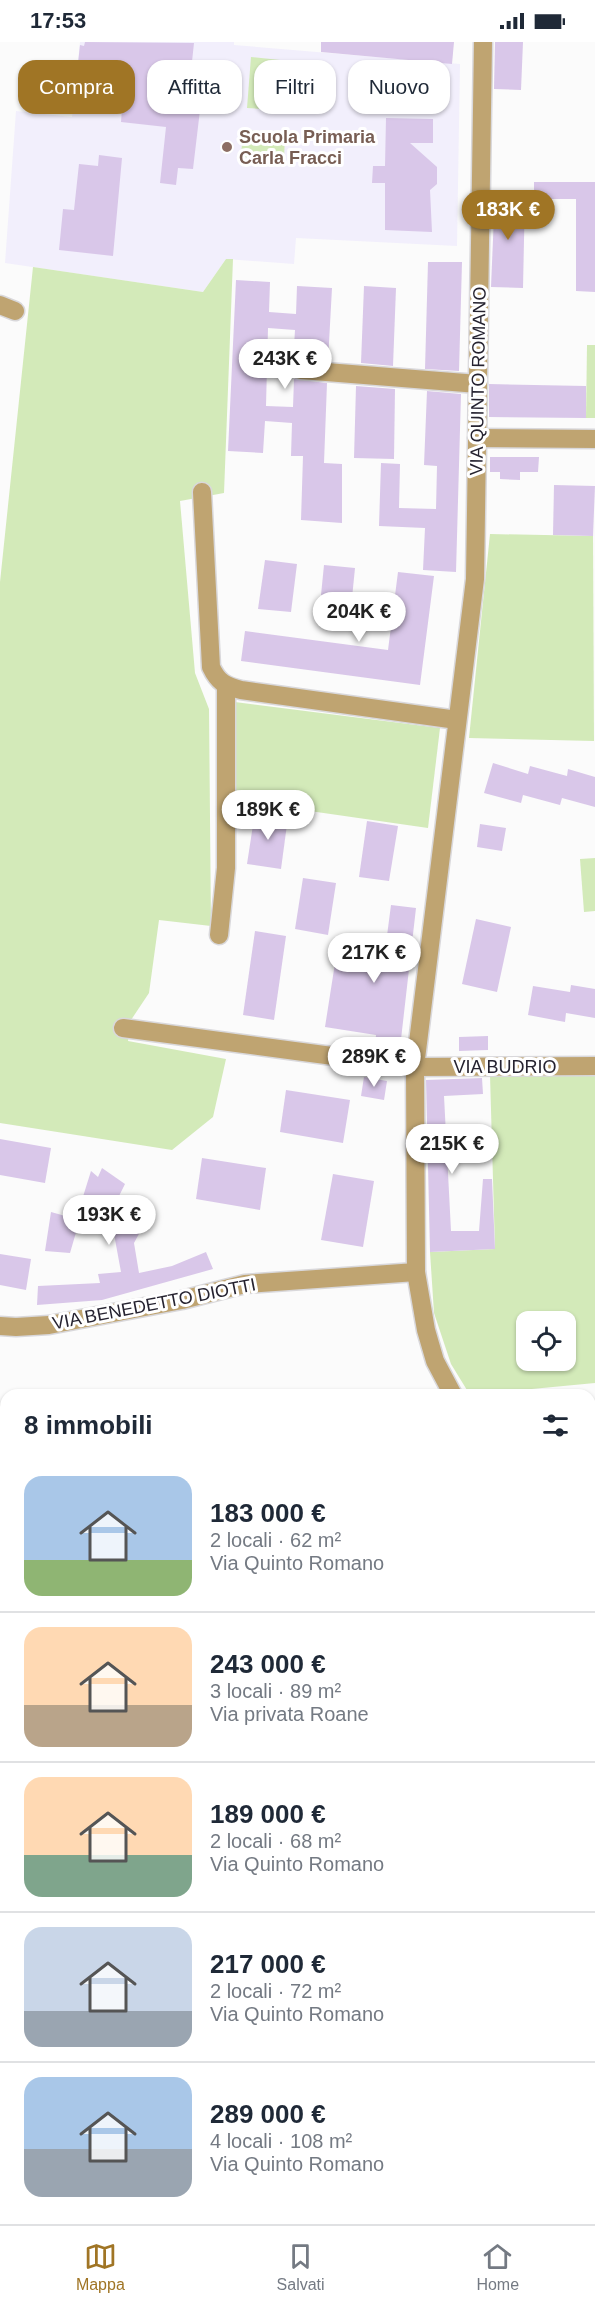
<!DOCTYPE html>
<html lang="it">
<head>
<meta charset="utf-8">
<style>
	:root { --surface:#fff; --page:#f2f2f3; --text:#1f2937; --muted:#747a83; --line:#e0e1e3; --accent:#a07525 }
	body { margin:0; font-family:Arial,sans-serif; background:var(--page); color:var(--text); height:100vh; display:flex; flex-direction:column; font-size:22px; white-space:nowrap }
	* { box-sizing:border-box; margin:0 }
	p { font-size:20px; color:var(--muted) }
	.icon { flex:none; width:33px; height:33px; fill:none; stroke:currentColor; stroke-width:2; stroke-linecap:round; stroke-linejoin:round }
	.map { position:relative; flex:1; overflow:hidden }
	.drawer { position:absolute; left:0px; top:1347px; width:596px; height:836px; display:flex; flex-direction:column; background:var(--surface); border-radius:18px 18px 0 0; box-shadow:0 2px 4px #0004 }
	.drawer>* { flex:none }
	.hud { position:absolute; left:18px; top:18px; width:560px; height:54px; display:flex; gap:12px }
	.buttons { position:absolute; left:516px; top:1269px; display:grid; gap:12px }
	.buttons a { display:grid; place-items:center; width:60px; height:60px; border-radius:12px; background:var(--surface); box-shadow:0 2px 4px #0004; font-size:30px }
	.price { position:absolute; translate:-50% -51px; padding:0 14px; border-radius:21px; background:#fff; color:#222; font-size:20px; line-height:39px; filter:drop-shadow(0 2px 3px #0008) }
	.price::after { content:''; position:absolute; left:50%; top:36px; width:18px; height:14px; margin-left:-9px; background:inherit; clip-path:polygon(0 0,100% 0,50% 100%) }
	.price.selected { background:var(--accent); color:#fff }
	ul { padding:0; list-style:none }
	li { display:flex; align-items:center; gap:18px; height:150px; padding:0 24px }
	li+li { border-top:2px solid var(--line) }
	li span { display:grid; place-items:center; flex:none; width:168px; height:120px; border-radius:18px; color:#555 }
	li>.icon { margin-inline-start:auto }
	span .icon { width:72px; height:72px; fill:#fffc; stroke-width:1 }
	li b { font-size:26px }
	h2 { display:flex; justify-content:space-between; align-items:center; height:72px; padding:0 24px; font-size:26px }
	.chip { padding:0 21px; border-radius:18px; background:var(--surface); box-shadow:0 2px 4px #0004; font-size:21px; line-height:54px }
	.chip.selected { background:var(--accent); color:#fff }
	.status { display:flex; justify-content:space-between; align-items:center; height:42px; padding:0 30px; background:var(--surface); direction:ltr }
	.status svg { height:16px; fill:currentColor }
	.tab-bar { display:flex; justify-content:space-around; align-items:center; height:84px; border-top:2px solid var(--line); background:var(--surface); font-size:16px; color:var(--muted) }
	.tab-bar a { display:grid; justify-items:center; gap:3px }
	.tab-bar .selected { color:var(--accent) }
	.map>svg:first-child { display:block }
	.education { fill:#f2effc }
	.green { fill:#d3eab9; fill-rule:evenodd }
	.forest { fill:#b4d68b }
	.building { fill:#d9c7e9 }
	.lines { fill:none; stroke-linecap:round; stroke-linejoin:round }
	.minor-casing { stroke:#d9d8db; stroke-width:21 }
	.minor { stroke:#bfa471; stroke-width:18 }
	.education-dot { fill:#8d6e63; stroke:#fff; stroke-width:2 }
	.labels { text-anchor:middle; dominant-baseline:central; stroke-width:6; stroke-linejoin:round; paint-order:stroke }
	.education-label { font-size:18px; font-weight:bold; fill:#785e54; stroke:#fff; text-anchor:start }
	.street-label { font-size:18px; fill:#262330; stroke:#fff }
</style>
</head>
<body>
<div class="status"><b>17:53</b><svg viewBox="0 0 49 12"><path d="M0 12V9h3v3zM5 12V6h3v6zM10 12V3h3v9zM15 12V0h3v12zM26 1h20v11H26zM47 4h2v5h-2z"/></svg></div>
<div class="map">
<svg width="595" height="2182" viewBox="0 0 595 2182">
	<rect width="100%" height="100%" fill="#fbfbfb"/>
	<!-- education -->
	<path class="education" d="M80 0H234V3L460 22 457 204 296 196 294 222 226 217 203 250 5 221 16 69 72 75Z"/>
	<!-- green -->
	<g class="green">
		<path d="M251 15 280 18 276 68 247 66Z"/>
		<path d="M243 88 285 91 284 118 241 115Z"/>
		<path d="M226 217H233L224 451 180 459 195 631 209 667 211 884 159 878 149 951 131 978 128 999 226 1017 213 1075 172 1108 0 1081V540L33 225 203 250Z"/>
		<path d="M587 303H595V376H586Z"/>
		<path d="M490 492 593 494 594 699 469 696Z"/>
		<path d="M235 660 440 686 428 786 234 758Z"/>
		<path d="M595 816V869L584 870 580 817Z"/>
		<path d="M490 1033H595V1341L470 1353 451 1322 434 1271 430 1210 495 1207ZM526 1280H566V1318H526Z"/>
		<path d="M0 1988H6V2176H428L430 2182H0Z"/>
	</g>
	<!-- forest -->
	<path class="forest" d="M0 1619 6 1622V1672L0 1671Z"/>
	<!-- building -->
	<g class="building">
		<path d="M85 0 194 1 187 66 200 68 193 127 178 126 176 143 160 141 166 85 121 80 123 53 75 49 80 3 84 4Z"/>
		<path d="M321 0H454L452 22 321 10Z"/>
		<path d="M495 0H523L521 48 494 47Z"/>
		<path d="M386 76 433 77V101H410L437 125V142L430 148 432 190 385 188V141H372L373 124H385Z"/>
		<path d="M99 113 122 116 113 214 59 208 63 167 74 168 79 122 98 124Z"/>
		<path d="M534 140H595V250L576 249V157H534Z"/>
		<path d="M495 150 525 151 523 246 491 245Z"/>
		<path d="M428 220H462L459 329 425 327Z"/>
		<path d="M236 238 270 240 269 270 296 272 297 244 332 246 328 319 302 317 293 320 295 288 268 286 266 364 293 365 294 337 327 341 324 421 342 422V481L301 478 303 414H291L292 381 265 379 263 411 228 409Z"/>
		<path d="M364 244 396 246 393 324 361 321Z"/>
		<path d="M489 342 586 344V376L489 375Z"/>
		<path d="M356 344 395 347 394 417 354 416Z"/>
		<path d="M427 349 461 352 456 530 423 528 425 486 379 484 381 421 400 422 399 466 436 467 437 424 424 423Z"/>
		<path d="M490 415H539L538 430H520V438L500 437V430H490Z"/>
		<path d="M554 443 595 444 593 494 553 493Z"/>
		<path d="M265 518 297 522 291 570 258 567Z"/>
		<path d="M324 523 355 526 350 576 319 573Z"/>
		<path d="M398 530 434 534 420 643 241 619 245 589 388 608Z"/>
		<path d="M493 721 528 732 530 724 567 734 568 727 595 735V765L562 756 560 763 523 753 521 761 484 751Z"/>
		<path d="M255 770 288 775 281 827 247 822Z"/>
		<path d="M367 779 398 784 389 839 359 835Z"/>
		<path d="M480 782 506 786 502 809 477 805Z"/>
		<path d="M303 836 336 841 328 893 295 887Z"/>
		<path d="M391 863 416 866 400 1006 375 1003 376 993 325 985 338 902 385 909Z"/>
		<path d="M476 877 511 885 497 950 462 942Z"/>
		<path d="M255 889 286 894 274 978 243 973Z"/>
		<path d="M571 943 595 947V976L566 971 565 980 528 973 533 944 570 950Z"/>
		<path d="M488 994V1008L459 1009V995Z"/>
		<path d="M364 1035 387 1039 384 1058 361 1054Z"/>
		<path d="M482 1036 483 1052 444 1054 451 1189H479L483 1137H492L495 1207 430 1210 426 1038Z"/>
		<path d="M286 1048 350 1058 343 1101 280 1090Z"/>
		<path d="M0 1097 51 1106 45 1141 0 1133Z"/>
		<path d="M202 1116 266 1126 260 1168 196 1157Z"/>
		<path d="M102 1126 125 1142 119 1154 147 1177 134 1201 139 1231 172 1224 206 1210 213 1227 102 1258 37 1263 38 1244 100 1241 98 1232 121 1230 114 1192 95 1184 91 1190 77 1187 70 1211 45 1209 51 1170 76 1177 91 1129 98 1135Z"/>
		<path d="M333 1132 374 1139 363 1205 321 1198Z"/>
		<path d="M0 1212 31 1217 26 1248 0 1243Z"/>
	</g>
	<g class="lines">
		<!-- minor casing -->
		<g class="minor-casing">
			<g id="minor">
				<path d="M0 263 15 269"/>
				<path d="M301 328 478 342"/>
				<path d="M477 396 595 397"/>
				<path d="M202 450 211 625C218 640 225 644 241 648L457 678"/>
				<path d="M219 893 226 826V644"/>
				<path d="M123 986 415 1025 595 1024"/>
				<path d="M0 1284 16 1285 49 1283 182 1258 245 1242 416 1230"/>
				<path d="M453 1353 435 1319 426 1288 416 1230 415 1025 475 537 483 0"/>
				<path d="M590 1541 595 1548"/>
			</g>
		</g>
		<!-- minor -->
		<use href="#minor" class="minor"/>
	</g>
	<!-- markers -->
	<circle class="education-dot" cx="227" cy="105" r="6"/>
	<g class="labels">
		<!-- education labels -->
		<g class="education-label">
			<text x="239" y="95">Scuola Primaria<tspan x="239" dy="21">Carla Fracci</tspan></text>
		</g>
		<!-- street labels -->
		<g class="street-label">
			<text transform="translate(478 339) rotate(-89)">VIA QUINTO ROMANO</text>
			<text x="505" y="1025">VIA BUDRIO</text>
			<text transform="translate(154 1262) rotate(-11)">VIA BENEDETTO DIOTTI</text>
		</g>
	</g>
</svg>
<div class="buttons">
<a><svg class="icon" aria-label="locate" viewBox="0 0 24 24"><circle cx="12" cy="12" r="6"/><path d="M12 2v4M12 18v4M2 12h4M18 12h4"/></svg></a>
</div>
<b class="price selected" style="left:508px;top:199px">183K €</b>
<b class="price" style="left:285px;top:348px">243K €</b>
<b class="price" style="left:359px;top:601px">204K €</b>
<b class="price" style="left:268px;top:799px">189K €</b>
<b class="price" style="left:374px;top:942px">217K €</b>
<b class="price" style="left:374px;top:1046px">289K €</b>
<b class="price" style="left:452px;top:1133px">215K €</b>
<b class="price" style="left:109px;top:1204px">193K €</b>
<div class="hud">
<a class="chip selected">Compra</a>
<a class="chip">Affitta</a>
<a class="chip">Filtri</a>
<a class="chip">Nuovo</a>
</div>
<section class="drawer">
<h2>8 immobili<svg class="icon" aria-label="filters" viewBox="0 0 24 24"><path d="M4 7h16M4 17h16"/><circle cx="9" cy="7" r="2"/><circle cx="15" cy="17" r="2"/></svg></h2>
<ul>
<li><span style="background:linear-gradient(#a9c7e8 70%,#8fb573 0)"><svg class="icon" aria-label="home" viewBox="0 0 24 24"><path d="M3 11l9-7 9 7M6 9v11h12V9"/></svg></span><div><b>183 000 €</b><p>2 locali · 62 m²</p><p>Via Quinto Romano</p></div></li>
<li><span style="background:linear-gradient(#ffd9b3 65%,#b9a48a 0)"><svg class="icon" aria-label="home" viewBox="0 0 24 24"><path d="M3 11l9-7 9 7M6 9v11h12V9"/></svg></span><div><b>243 000 €</b><p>3 locali · 89 m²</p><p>Via privata Roane</p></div></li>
<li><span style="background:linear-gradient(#ffd9b3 65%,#7fa58c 0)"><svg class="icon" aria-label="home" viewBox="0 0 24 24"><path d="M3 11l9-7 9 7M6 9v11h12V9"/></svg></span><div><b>189 000 €</b><p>2 locali · 68 m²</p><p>Via Quinto Romano</p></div></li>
<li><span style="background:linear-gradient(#c9d6e8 70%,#9aa5b1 0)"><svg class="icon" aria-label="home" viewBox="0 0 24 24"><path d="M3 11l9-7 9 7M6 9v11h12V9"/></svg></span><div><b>217 000 €</b><p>2 locali · 72 m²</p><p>Via Quinto Romano</p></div></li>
<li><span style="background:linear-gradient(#a9c7e8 60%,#9aa5b1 0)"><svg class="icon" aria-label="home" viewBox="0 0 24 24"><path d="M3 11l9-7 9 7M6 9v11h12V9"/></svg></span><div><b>289 000 €</b><p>4 locali · 108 m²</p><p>Via Quinto Romano</p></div></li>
</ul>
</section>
</div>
<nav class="tab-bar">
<a class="selected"><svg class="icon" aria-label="map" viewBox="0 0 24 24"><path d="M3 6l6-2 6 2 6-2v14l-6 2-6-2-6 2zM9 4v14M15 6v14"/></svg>Mappa</a>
<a><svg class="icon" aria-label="saved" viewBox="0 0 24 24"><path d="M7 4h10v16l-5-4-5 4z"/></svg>Salvati</a>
<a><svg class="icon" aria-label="home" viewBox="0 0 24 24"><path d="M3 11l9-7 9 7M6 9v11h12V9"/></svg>Home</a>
</nav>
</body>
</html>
